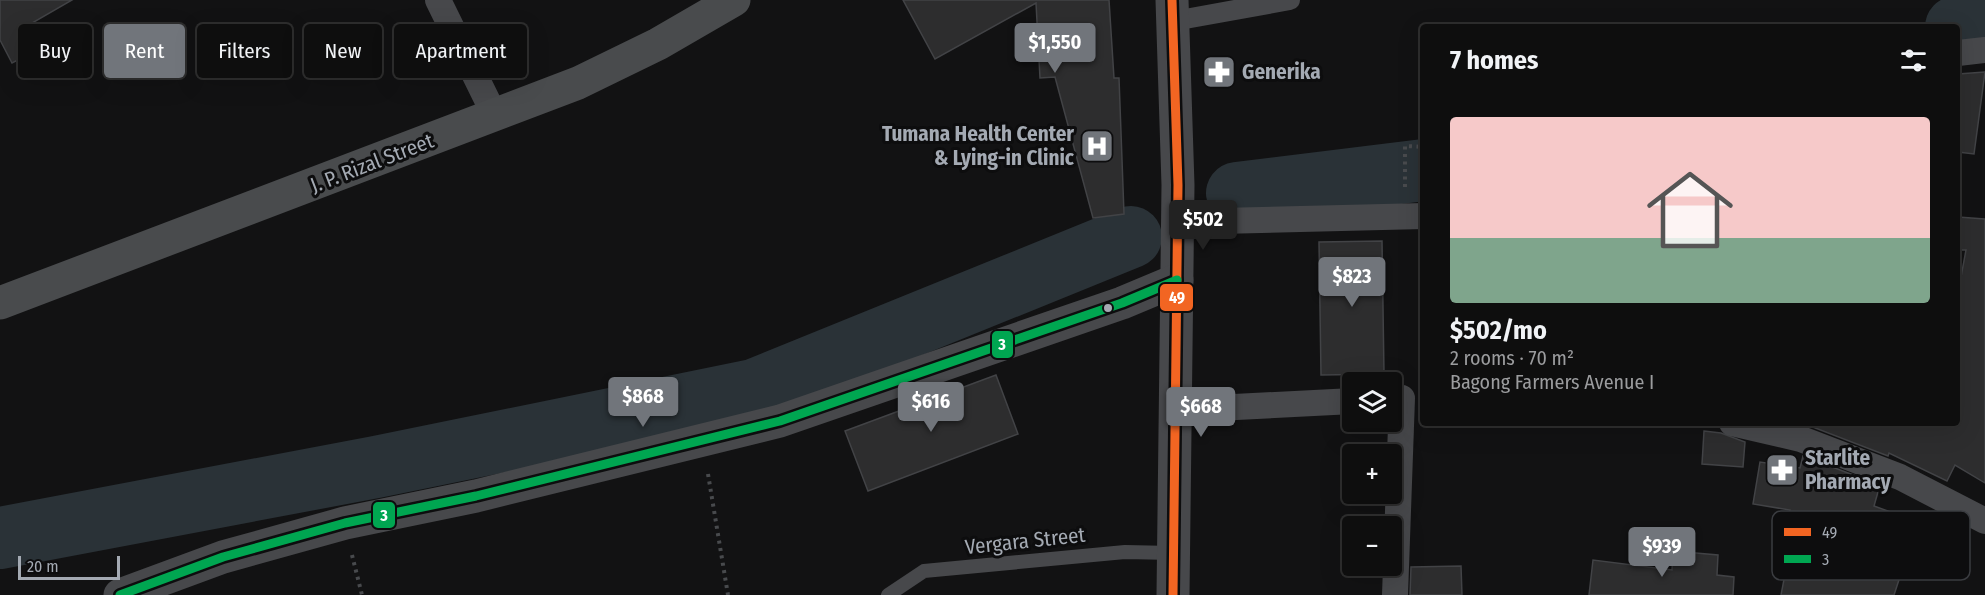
<!DOCTYPE html>
<html lang="en">
<head>
<meta charset="utf-8">
<style>
	:root { --surface:#0e0e0e; --page:#1c1c1c; --text:#f1f3f6; --muted:#9b9c9e; --line:#2e2e2e; --accent:#71757b }
	body { margin:0; font-family:"Fira Sans Condensed",sans-serif; background:var(--page); color:var(--text); height:100vh; display:flex; flex-direction:column; font-size:22px; white-space:nowrap }
	* { box-sizing:border-box; margin:0 }
	p { font-size:20px; color:var(--muted) }
	.icon { flex:none; width:33px; height:33px; fill:none; stroke:currentColor; stroke-width:2; stroke-linecap:round; stroke-linejoin:round }
	.map { position:relative; flex:1; overflow:hidden }
	.sheet { position:absolute; left:1420px; top:24px; width:540px; height:402px; display:flex; flex-direction:column; background:var(--surface); border-radius:6px; box-shadow:0 6px 24px #0002,0 0 0 2px var(--line) }
	.sheet>* { flex:none }
	.top-card { position:absolute; left:18px; top:24px; width:570px; height:54px; display:flex; gap:12px }
	.tools { position:absolute; left:1342px; top:372px; display:grid; gap:12px }
	.tools a { display:grid; place-items:center; width:60px; height:60px; border-radius:6px; background:var(--surface); box-shadow:0 6px 24px #0002,0 0 0 2px var(--line); font-size:30px }
	.scale { position:absolute; left:18px; bottom:15px; width:102px; box-sizing:border-box; padding-left:6px; border:3px solid #a4aab3; border-top:0; font-size:16px; line-height:21px; white-space:nowrap; color:#a4aab3; -webkit-text-stroke:4px #0d0d0e; paint-order:stroke }
	.price { position:absolute; translate:-50% -51px; padding:0 14px; border-radius:6px; background:var(--accent); color:#fff; font-size:20px; line-height:39px; filter:drop-shadow(0 2px 3px #0008) }
	.price::after { content:''; position:absolute; left:50%; top:36px; width:18px; height:14px; margin-left:-9px; background:inherit; clip-path:polygon(0 0,100% 0,50% 100%) }
	.price.current { background:#222; color:#fff }
	ul { padding:0; list-style:none }
	li { display:grid; align-content:center; gap:12px; height:318px; padding:0 30px }
	li span { display:grid; place-items:center; height:186px; border-radius:6px; color:#555 }
	li>.icon { margin-inline-start:auto }
	span .icon { width:108px; height:108px; fill:#fffc; stroke-width:1 }
	li b { font-size:26px }
	h2 { display:flex; justify-content:space-between; align-items:center; height:72px; padding:0 30px; font-size:26px }
	.chip { padding:0 21px; border-radius:6px; background:var(--surface); box-shadow:0 6px 24px #0002,0 0 0 2px var(--line); font-size:21px; line-height:54px }
	.chip.current { background:var(--accent); color:#fff }
	.map>svg:first-child { display:block }
	.lines { fill:none; stroke-linecap:round; stroke-linejoin:round }
	.river { stroke:#2a3237; stroke-width:62 }
	.building { fill:#2d2d2e; stroke:#424346; stroke-width:1.5 }
	.path { stroke:#484a4d; stroke-width:4; stroke-dasharray:3 4.5; stroke-linecap:butt }
	.service { stroke:#47484b; stroke-width:14 }
	.pedestrian { stroke:#47484b; stroke-width:20 }
	.minor { stroke:#47484b; stroke-width:26 }
	.tertiary { stroke:#47484b; stroke-width:33 }
	.primary { stroke:#494b4d; stroke-width:33 }
	.bus-1-casing { stroke:#0d0d0e; stroke-width:14 }
	.bus-2-casing { stroke:#0d0d0e; stroke-width:14 }
	.bus-1 { stroke:#f26522; stroke-width:9 }
	.bus-2 { stroke:#00a651; stroke-width:9 }
	.bus-dot { fill:#a4aab3; stroke:#0d0d0e; stroke-width:2 }
	.labels { text-anchor:middle; dominant-baseline:central; stroke-width:6; stroke-linejoin:round; paint-order:stroke }
	.poi-label { font-size:21px; font-weight:bold; fill:#a4aab3; stroke:#0d0d0e; text-anchor:start }
	.street-label { font-size:21px; fill:#a4aab3; stroke:#0d0d0e }
	.key { fill:#0d0d0e; stroke:#3a3c40; stroke-width:1.5 }
	.key-label { font-size:16px; fill:#a4aab3 }
	.line-badge { stroke:#0d0d0e; stroke-width:2 }
	.badge-label { font-size:16px; text-anchor:middle; font-weight:bold; fill:#fff }
</style>
</head>
<body>
<div class="map">
<svg width="1985" height="595" viewBox="0 0 1985 595">
	<rect width="100%" height="100%" fill="#121213"/>
	<g class="lines">
		<!-- river -->
		<g class="river">
			<path d="M1956 27 1976 18H1985"/>
			<path d="M1237 193 1424 170"/>
			<path d="M0 538 376 467 754 390 1131 237"/>
		</g>
	</g>
	<!-- building -->
	<g class="building">
		<path d="M0 0H72L32 23 45 46 12 63 0 40Z"/>
		<path d="M903 0H1109L1114 78H1119L1124 214 1093 218 1055 77 1040 78 1036 3 935 59Z"/>
		<path d="M1985 72 1974 154 1958 152V74Z"/>
		<path d="M1958 217 1985 219V483L1955 465 1947 481 1889 453 1888 456 1810 426V423H1958V293L1966 250H1958Z"/>
		<path d="M1382 241 1384 374 1321 375 1319 242Z"/>
		<path d="M996 375 1018 434 868 491 845 431Z"/>
		<path d="M1704 431 1721 433 1745 442 1743 467 1702 464Z"/>
		<path d="M1803 456 1880 485 1874 506 1918 522 1894 595H1781L1787 564 1779 563 1790 510 1753 504 1760 462 1800 468Z"/>
		<path d="M1673 551 1718 555 1717 575 1734 577 1733 595H1589L1593 560 1672 570Z"/>
		<path d="M1461 566 1462 595H1410L1411 567Z"/>
	</g>
	<g class="lines">
		<!-- path -->
		<g class="path">
			<path d="M1405 187V146L1424 147"/>
			<path d="M708 474 728 595"/>
			<path d="M352 555 362 595"/>
		</g>
		<!-- service -->
		<path class="service" d="M888 595 924 571 1125 552 1173 553"/>
		<!-- pedestrian -->
		<path class="pedestrian" d="M1174 21 1290 0"/>
		<!-- minor -->
		<g class="minor">
			<path d="M438 0 495 116"/>
			<path d="M1958 53 1985 50"/>
			<path d="M1177 222 1424 216"/>
			<path d="M1176 410 1353 401"/>
			<path d="M1732 423 1801 439 1900 477 1985 521"/>
			<path d="M1395 595 1402 398"/>
		</g>
		<!-- tertiary -->
		<g class="tertiary">
			<path d="M1172 0 1178 185 1173 595"/>
			<path d="M120 595 223 557 345 523 476 496 780 421 1122 303 1177 280"/>
		</g>
		<!-- primary -->
		<path class="primary" d="M0 303 578 83 658 44 734 0"/>
		<!-- bus-1 casing -->
		<g class="bus-1-casing">
			<path id="bus-1" d="M1172 0 1178 185 1173 595"/>
		</g>
		<!-- bus-2 casing -->
		<g class="bus-2-casing">
			<path id="bus-2" d="M120 595 223 557 345 523 476 496 780 421 1122 303 1177 280"/>
		</g>
		<!-- bus-1 -->
		<use href="#bus-1" class="bus-1"/>
		<!-- bus-2 -->
		<use href="#bus-2" class="bus-2"/>
	</g>
	<!-- icons -->
	<defs>
		<g id="pharmacy-square" transform="scale(1.725)"><rect x="-9" y="-9" width="18" height="18" rx="4" fill="#71757b" stroke="#0d0d0e"/><path d="M-2-6h4v4h4v4h-4v4h-4v-4h-4v-4h4Z" fill="#fff"/></g>
		<g id="hospital-square" transform="scale(1.725)"><rect x="-9" y="-9" width="18" height="18" rx="4" fill="#71757b" stroke="#0d0d0e"/><path d="M-5-5h3v3.5h4V-5h3V5h-3V1.5h-4V5h-3Z" fill="#fff"/></g>
	</defs>
	<g fill-rule="evenodd">
		<use href="#pharmacy-square" x="1219" y="72"/>
		<use href="#hospital-square" x="1097" y="146"/>
		<use href="#pharmacy-square" x="1782" y="470"/>
	</g>
	<!-- markers -->
	<circle class="bus-dot" cx="1108" cy="308" r="5"/>
	<g class="labels">
		<!-- poi labels -->
		<g class="poi-label">
			<text x="1242" y="72">Generika</text>
			<text x="1074" y="134" text-anchor="end">Tumana Health Center<tspan x="1074" dy="24">&amp; Lying-in Clinic</tspan></text>
			<text x="1805" y="458">Starlite<tspan x="1805" dy="24">Pharmacy</tspan></text>
		</g>
		<!-- street labels -->
		<g class="street-label">
			<text transform="translate(372 163) rotate(-21)">J. P. Rizal Street</text>
			<text transform="translate(1025 541) rotate(-6)">Vergara Street</text>
		</g>
	</g>
	<!-- legend -->
	<rect x="1772" y="511" width="198" height="69" rx="9" class="key"/>
	<rect x="1784" y="528" width="27" height="8" fill="#f26522"/>
	<rect x="1784" y="555" width="27" height="8" fill="#00a651"/>
	<g class="key-label">
		<text x="1822" y="538">49</text>
		<text x="1822" y="565">3</text>
	</g>
	<g class="line-badge">
		<rect x="1159" y="283" width="35" height="29" rx="6" fill="#f26522"/>
		<rect x="991" y="330" width="23" height="29" rx="6" fill="#00a651"/>
		<rect x="372" y="501" width="24" height="28" rx="6" fill="#00a651"/>
	</g>
	<g class="badge-label">
		<text x="1177" y="303">49</text>
		<text x="1002" y="350">3</text>
		<text x="384" y="521">3</text>
	</g>
</svg>
<div class="tools">
<a><svg class="icon" aria-label="layers" viewBox="0 0 24 24"><path d="M12 4l9 5-9 5-9-5zM3 14l9 5 9-5"/></svg></a>
<a>+</a>
<a>−</a>
</div>
<div class="scale">20 m</div>
<b class="price" style="left:1055px;top:74px">$1,550</b>
<b class="price current" style="left:1203px;top:251px">$502</b>
<b class="price" style="left:1352px;top:308px">$823</b>
<b class="price" style="left:643px;top:428px">$868</b>
<b class="price" style="left:931px;top:433px">$616</b>
<b class="price" style="left:1201px;top:438px">$668</b>
<b class="price" style="left:1662px;top:578px">$939</b>
<div class="top-card">
<a class="chip">Buy</a>
<a class="chip current">Rent</a>
<a class="chip">Filters</a>
<a class="chip">New</a>
<a class="chip">Apartment</a>
</div>
<section class="sheet">
<h2>7 homes<svg class="icon" aria-label="filters" viewBox="0 0 24 24"><path d="M4 7h16M4 17h16"/><circle cx="9" cy="7" r="2"/><circle cx="15" cy="17" r="2"/></svg></h2>
<ul>
<li><span style="background:linear-gradient(#f6c9c9 65%,#7fa58c 0)"><svg class="icon" aria-label="home" viewBox="0 0 24 24"><path d="M3 11l9-7 9 7M6 9v11h12V9"/></svg></span><div><b>$502/mo</b><p>2 rooms · 70 m²</p><p>Bagong Farmers Avenue I</p></div></li>
</ul>
</section>
</div>
</body>
</html>
